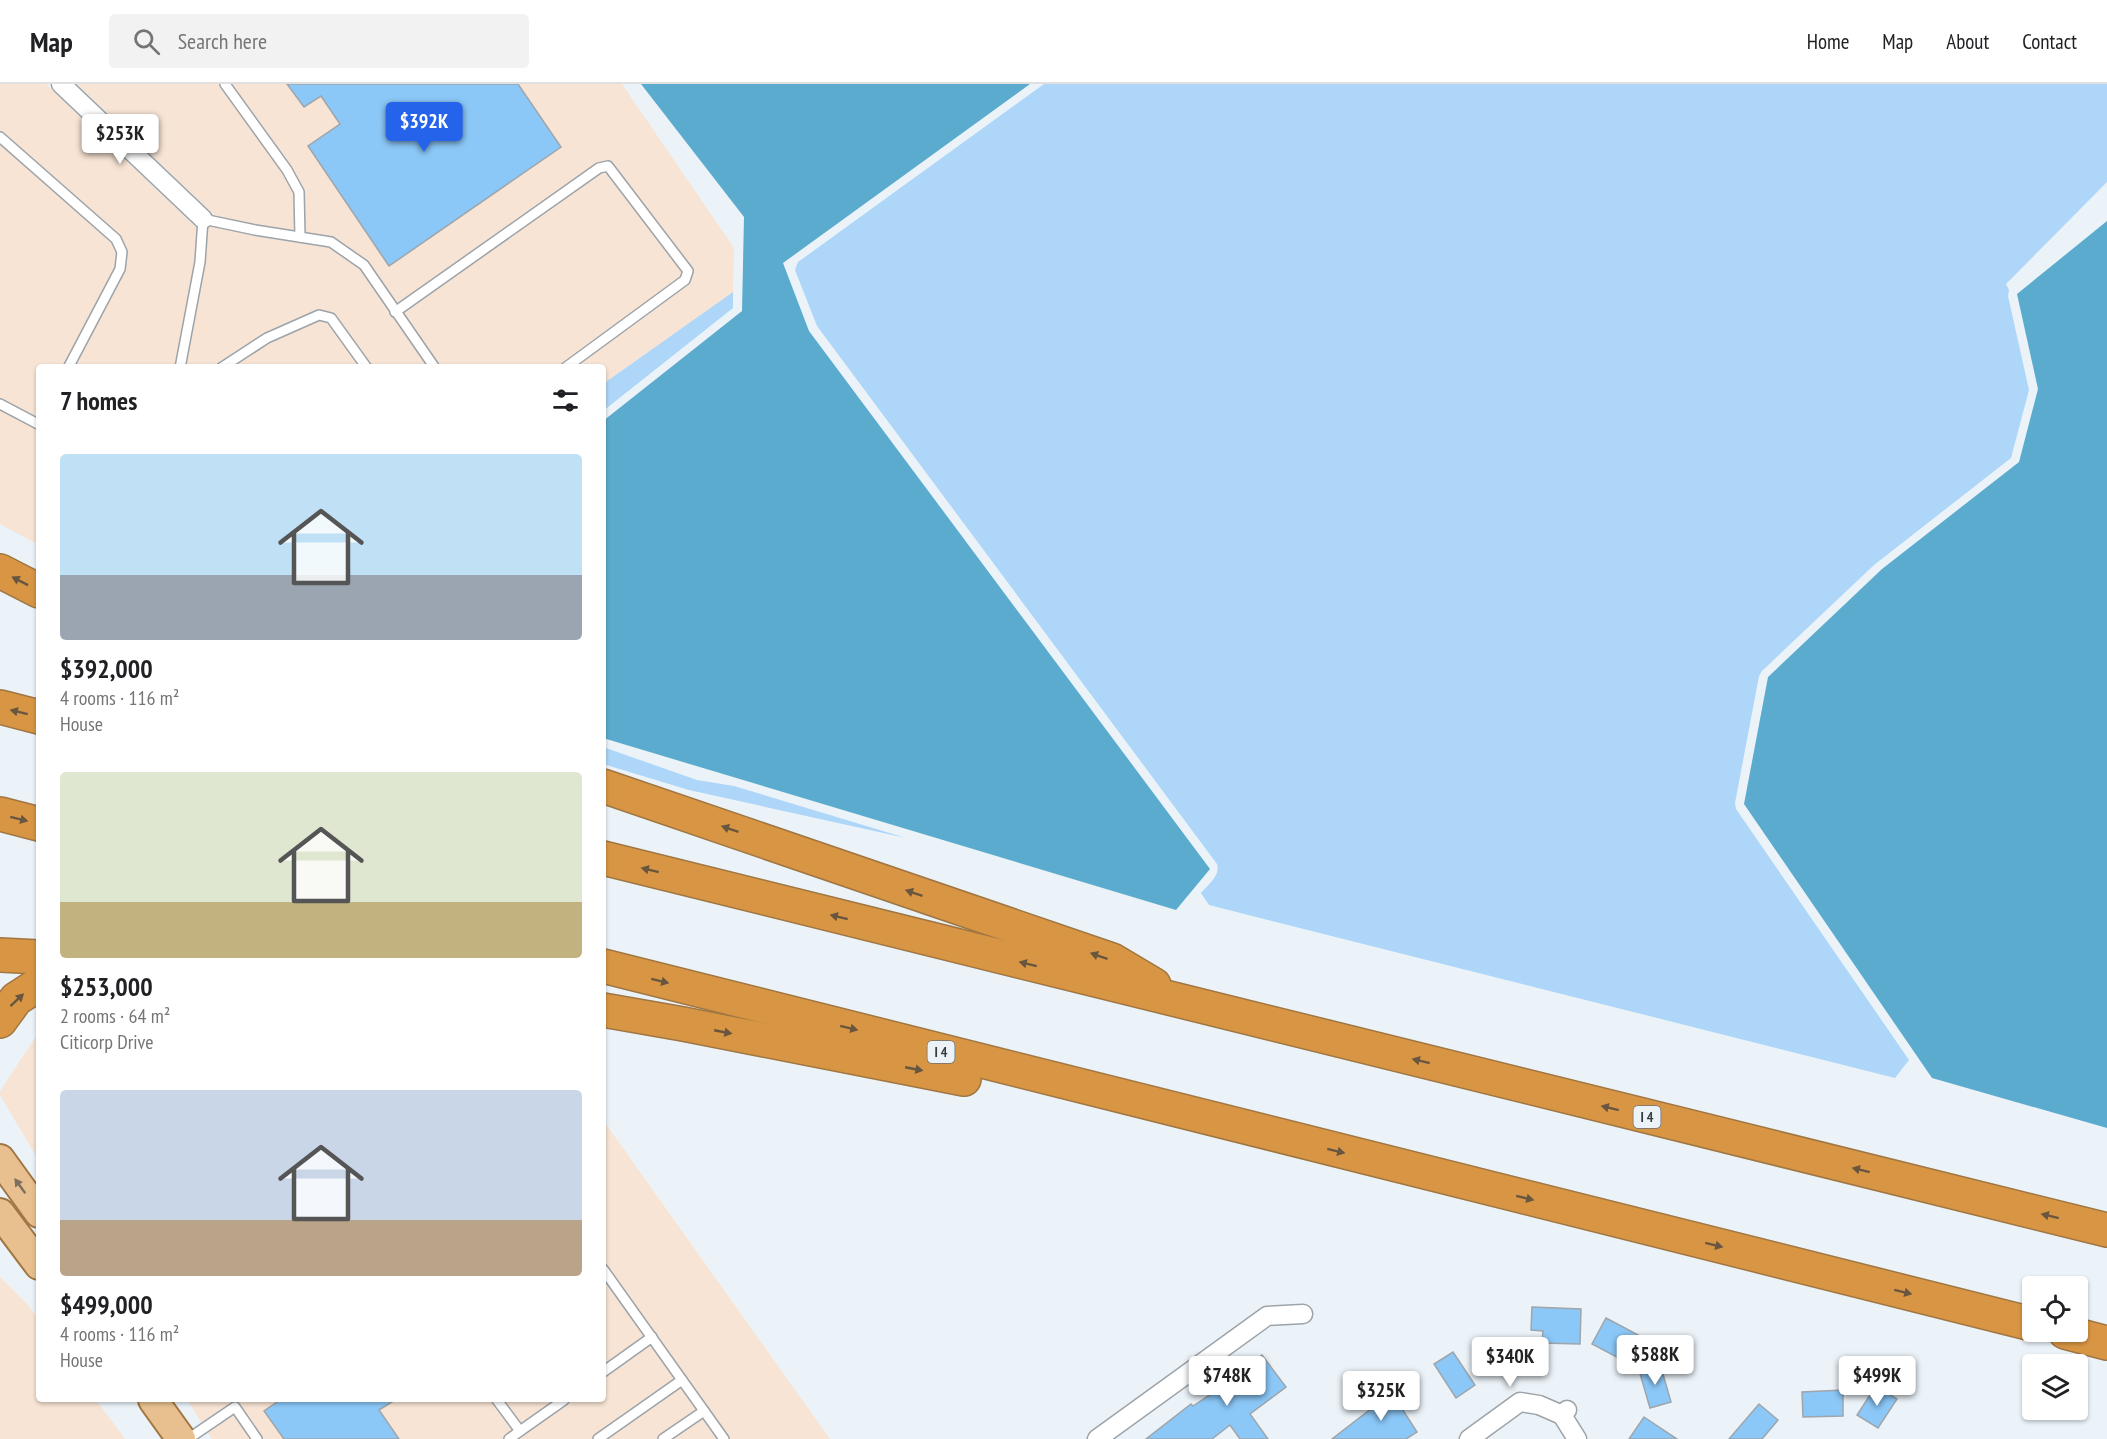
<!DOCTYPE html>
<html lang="en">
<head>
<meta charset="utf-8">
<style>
	:root { --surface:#fff; --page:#f2f2f2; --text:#202124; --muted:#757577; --line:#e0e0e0; --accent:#2563eb }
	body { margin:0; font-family:"PT Sans Narrow",sans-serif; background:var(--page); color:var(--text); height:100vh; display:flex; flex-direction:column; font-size:22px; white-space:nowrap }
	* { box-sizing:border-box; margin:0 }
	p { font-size:20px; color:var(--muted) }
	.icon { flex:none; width:33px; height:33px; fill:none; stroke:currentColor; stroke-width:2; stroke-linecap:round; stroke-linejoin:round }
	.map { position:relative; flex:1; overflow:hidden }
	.panel { position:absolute; left:36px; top:280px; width:570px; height:1038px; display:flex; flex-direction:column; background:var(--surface); border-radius:6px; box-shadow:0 2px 4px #0004 }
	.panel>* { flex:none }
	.controls { position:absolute; left:2022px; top:1192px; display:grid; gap:12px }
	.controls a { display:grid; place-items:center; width:66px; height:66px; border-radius:6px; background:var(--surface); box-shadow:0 2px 4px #0004; font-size:30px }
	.price { position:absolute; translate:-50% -51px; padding:0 14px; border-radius:6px; background:#fff; color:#222; font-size:20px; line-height:39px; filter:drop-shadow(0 2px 3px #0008) }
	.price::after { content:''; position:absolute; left:50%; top:36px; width:18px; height:14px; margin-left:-9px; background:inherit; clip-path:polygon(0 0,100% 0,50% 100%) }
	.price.current { background:var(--accent); color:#fff }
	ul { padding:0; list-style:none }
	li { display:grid; align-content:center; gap:12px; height:318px; padding:0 24px }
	li span { display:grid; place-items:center; height:186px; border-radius:6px; color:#555 }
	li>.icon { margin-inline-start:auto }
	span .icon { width:108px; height:108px; fill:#fffc; stroke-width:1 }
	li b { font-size:26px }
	h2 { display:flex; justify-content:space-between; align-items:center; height:72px; padding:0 24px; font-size:26px }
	header { display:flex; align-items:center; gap:36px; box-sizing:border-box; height:84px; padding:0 30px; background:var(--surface); border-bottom:2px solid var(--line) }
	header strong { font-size:28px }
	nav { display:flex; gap:33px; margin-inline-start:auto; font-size:21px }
	.search { width:420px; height:54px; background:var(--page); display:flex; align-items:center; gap:15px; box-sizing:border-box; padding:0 21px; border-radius:6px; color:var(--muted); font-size:22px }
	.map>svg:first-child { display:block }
	.commercial { fill:#f7e4d4 }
	.green { fill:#add6f8 }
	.water { fill:#5babce }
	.building { fill:#8bc8f8; stroke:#9ea5ab; stroke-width:1.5 }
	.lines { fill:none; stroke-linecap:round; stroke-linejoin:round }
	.lane-casing { stroke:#9ca3a9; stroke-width:12 }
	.street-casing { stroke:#9ca3a9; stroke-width:21 }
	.primary-casing { stroke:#a07642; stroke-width:32 }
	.highway-casing { stroke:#a07642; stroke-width:36 }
	.lane { stroke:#fff; stroke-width:9 }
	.street { stroke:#fff; stroke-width:18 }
	.primary { stroke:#e8c08f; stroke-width:28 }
	.highway { stroke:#d89644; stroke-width:33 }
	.oneway { fill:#685640 }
	.oneway2 { fill:#7e705e }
	.labels { text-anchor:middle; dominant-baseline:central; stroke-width:6; stroke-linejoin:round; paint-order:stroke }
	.shield { fill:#ebf3f9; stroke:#6e7276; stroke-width:1.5 }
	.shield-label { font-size:14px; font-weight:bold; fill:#383b3e }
</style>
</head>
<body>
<header>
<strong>Map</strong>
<div class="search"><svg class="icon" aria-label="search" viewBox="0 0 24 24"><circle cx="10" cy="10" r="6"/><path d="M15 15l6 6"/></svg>Search here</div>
<nav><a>Home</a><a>Map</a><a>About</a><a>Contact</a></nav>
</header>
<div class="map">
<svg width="2107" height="1355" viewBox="0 0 2107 1355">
	<rect width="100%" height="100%" fill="#ebf3f9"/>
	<!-- commercial -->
	<g class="commercial">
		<path d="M0 0H46L202 149 217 134 77 0H622L734 164 733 208 603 300V284H39V461L0 440Z"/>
		<path d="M39 952V1077L0 1011V1007L35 954Z"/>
		<path d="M603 1036 830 1355H212L187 1316H603Z"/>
		<path d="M0 1193 28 1221 39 1236V1316H96L125 1355H0Z"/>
	</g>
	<!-- green -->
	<g class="green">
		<path d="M1044 0H2107V98L2006 200 2009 206 2008 212 2029 306 2011 374 1874 481 1762 587 1759 592 1735 719 1736 725 1909 976 1895 994 1209 821 1201 809C1208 801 1221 791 1217 780L817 242 795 186 798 178Z"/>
		<path d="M733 208V224L603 327V300Z"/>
		<path d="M603 663 697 696 734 702 906 754 689 706 603 680Z"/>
	</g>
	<!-- water -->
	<g class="water">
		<path d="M641 0H1030L783 179 809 247 1210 785 1176 826 603 654V337L742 227 744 133Z"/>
		<path d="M2107 137V1044L1932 994 1744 720 1768 593 1882 485 2019 378 2038 305 2017 210Z"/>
	</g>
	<!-- building -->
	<g class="building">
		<path d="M287 0H518L561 63 389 182 308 62 340 40 321 12 304 23Z"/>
		<path d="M1532 1223 1581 1225 1580 1260 1542 1259 1543 1247 1531 1246Z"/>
		<path d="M1606 1234 1642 1253 1628 1279 1592 1260Z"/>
		<path d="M1453 1268 1475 1301 1456 1314 1434 1280Z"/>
		<path d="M1262 1271 1286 1303 1250 1330 1268 1355H1240L1230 1341 1212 1355H1146L1191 1320 1193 1322 1244 1288 1242 1285Z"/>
		<path d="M1660 1280 1671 1318 1650 1324 1639 1286Z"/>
		<path d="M1876 1302 1897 1315 1878 1344 1857 1331Z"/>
		<path d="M1390 1306 1417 1348 1406 1355H1332L1372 1324 1369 1319Z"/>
		<path d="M1843 1306V1332L1803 1333 1802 1308Z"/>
		<path d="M280 1316H395L379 1326 399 1355H284L264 1327Z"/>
		<path d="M1759 1320 1778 1336 1762 1355H1729Z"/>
		<path d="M1644 1333 1677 1355H1629Z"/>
	</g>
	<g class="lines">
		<!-- lane casing -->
		<g class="lane-casing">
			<g id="lane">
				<path d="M225 0 287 86 299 108 300 153"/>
				<path d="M0 53 116 155 122 168 120 185 68 284"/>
				<path d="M395 228 599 84 608 82 688 187 685 196 565 284"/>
				<path d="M180 284 200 178 203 135 255 146 331 158 364 181 435 284"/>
				<path d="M221 284 267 254 319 231 331 234 367 284"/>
				<path d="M0 320 38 340 39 338"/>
				<path d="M603 1185 724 1355"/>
				<path d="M603 1288 652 1253"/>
				<path d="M497 1316 520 1347 564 1316"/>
				<path d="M188 1355 235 1323 257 1355"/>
				<path d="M509 1355 520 1347"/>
				<path d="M598 1355 682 1296"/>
				<path d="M663 1355 704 1327"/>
			</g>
		</g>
		<!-- street casing -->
		<g class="street-casing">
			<g id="street">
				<path d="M61 0 203 135"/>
				<path d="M1567 1326 1562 1331 1577 1355"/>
				<path d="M1097 1355 1267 1232 1303 1230"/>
				<path d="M1469 1355 1520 1318 1539 1321 1562 1331"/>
			</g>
		</g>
		<!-- primary casing -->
		<g class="primary-casing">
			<g id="primary">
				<path d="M0 1075 39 1129"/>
				<path d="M0 1129 39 1181"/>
				<path d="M153 1316 181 1355"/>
			</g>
		</g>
		<!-- highway casing -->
		<g class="highway-casing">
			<g id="highway">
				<path d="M0 487 39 507"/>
				<path d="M0 623 39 633"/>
				<path d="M603 702 1112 876 1154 901"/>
				<path d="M0 730 39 740"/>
				<path d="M603 774 2107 1146"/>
				<path d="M0 871 39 873"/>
				<path d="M603 882 2032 1240"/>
				<path d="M603 926 683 940 964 995"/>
				<path d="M0 937 16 915 39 900"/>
				<path d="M2065 1248 2107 1259"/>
			</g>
		</g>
		<!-- lane -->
		<use href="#lane" class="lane"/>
		<!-- street -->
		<use href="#street" class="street"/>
		<!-- primary -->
		<use href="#primary" class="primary"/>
		<!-- highway -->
		<use href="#highway" class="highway"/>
	</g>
	<!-- one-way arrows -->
	<defs><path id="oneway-solid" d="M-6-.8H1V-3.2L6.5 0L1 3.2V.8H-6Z" transform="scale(1.5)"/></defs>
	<g class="oneway">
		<use href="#oneway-solid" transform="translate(20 497) rotate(-153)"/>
		<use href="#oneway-solid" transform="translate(19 628) rotate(-166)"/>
		<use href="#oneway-solid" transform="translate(19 735) rotate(14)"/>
		<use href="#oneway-solid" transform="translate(730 745) rotate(-161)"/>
		<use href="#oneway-solid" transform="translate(650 786) rotate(-166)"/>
		<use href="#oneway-solid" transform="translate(914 809) rotate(-161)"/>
		<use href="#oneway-solid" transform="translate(839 833) rotate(-166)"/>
		<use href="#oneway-solid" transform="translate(1099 872) rotate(-161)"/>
		<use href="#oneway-solid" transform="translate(1028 880) rotate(-166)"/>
		<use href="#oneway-solid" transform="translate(660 897) rotate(14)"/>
		<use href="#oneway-solid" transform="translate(17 916) rotate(-43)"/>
		<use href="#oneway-solid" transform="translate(849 944) rotate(14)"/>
		<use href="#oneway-solid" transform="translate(723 948) rotate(11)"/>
		<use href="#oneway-solid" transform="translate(1421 977) rotate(-166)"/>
		<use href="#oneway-solid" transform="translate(914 985) rotate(11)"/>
		<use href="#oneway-solid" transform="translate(1610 1024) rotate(-166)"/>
		<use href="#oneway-solid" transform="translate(1336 1067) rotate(14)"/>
		<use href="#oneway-solid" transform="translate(1861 1086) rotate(-166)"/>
		<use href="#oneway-solid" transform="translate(1525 1114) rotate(14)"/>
		<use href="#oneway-solid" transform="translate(2050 1132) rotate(-166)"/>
		<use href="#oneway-solid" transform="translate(1714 1161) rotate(14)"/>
		<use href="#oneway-solid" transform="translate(1903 1208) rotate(14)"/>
	</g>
	<use class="oneway2" href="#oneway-solid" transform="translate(20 1102) rotate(-126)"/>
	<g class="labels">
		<!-- shield labels -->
		<g class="shield">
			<rect x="927.5" y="957" width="27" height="22" rx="4.5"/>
			<rect x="1633.5" y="1022" width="27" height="22" rx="4.5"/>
		</g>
		<g class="shield-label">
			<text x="941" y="968">I 4</text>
			<text x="1647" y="1033">I 4</text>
		</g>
	</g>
</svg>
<div class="controls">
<a><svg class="icon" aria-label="locate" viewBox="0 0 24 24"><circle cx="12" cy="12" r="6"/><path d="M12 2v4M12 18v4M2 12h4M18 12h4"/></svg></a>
<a><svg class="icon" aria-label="layers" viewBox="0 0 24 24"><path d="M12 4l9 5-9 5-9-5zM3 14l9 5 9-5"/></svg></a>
</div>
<b class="price current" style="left:424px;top:69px">$392K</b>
<b class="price" style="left:120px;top:81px">$253K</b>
<b class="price" style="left:1655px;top:1302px">$588K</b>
<b class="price" style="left:1510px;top:1304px">$340K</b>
<b class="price" style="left:1227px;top:1323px">$748K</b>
<b class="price" style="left:1877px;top:1323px">$499K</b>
<b class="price" style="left:1381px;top:1338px">$325K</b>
<section class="panel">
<h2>7 homes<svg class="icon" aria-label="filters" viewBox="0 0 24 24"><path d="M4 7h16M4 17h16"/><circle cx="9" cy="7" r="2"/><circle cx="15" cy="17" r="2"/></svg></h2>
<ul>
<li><span style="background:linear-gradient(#bfe0f5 65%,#9aa5b1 0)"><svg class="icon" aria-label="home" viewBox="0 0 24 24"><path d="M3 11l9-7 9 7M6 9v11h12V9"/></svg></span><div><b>$392,000</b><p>4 rooms · 116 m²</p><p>House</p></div></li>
<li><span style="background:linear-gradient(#dfe7d0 70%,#c2b280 0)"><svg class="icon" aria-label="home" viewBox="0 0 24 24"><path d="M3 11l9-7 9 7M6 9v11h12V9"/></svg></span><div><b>$253,000</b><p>2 rooms · 64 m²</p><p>Citicorp Drive</p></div></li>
<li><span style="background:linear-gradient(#c9d6e8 70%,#b9a48a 0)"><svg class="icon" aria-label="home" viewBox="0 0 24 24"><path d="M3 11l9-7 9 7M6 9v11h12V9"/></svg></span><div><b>$499,000</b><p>4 rooms · 116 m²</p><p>House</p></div></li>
</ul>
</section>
</div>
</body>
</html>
